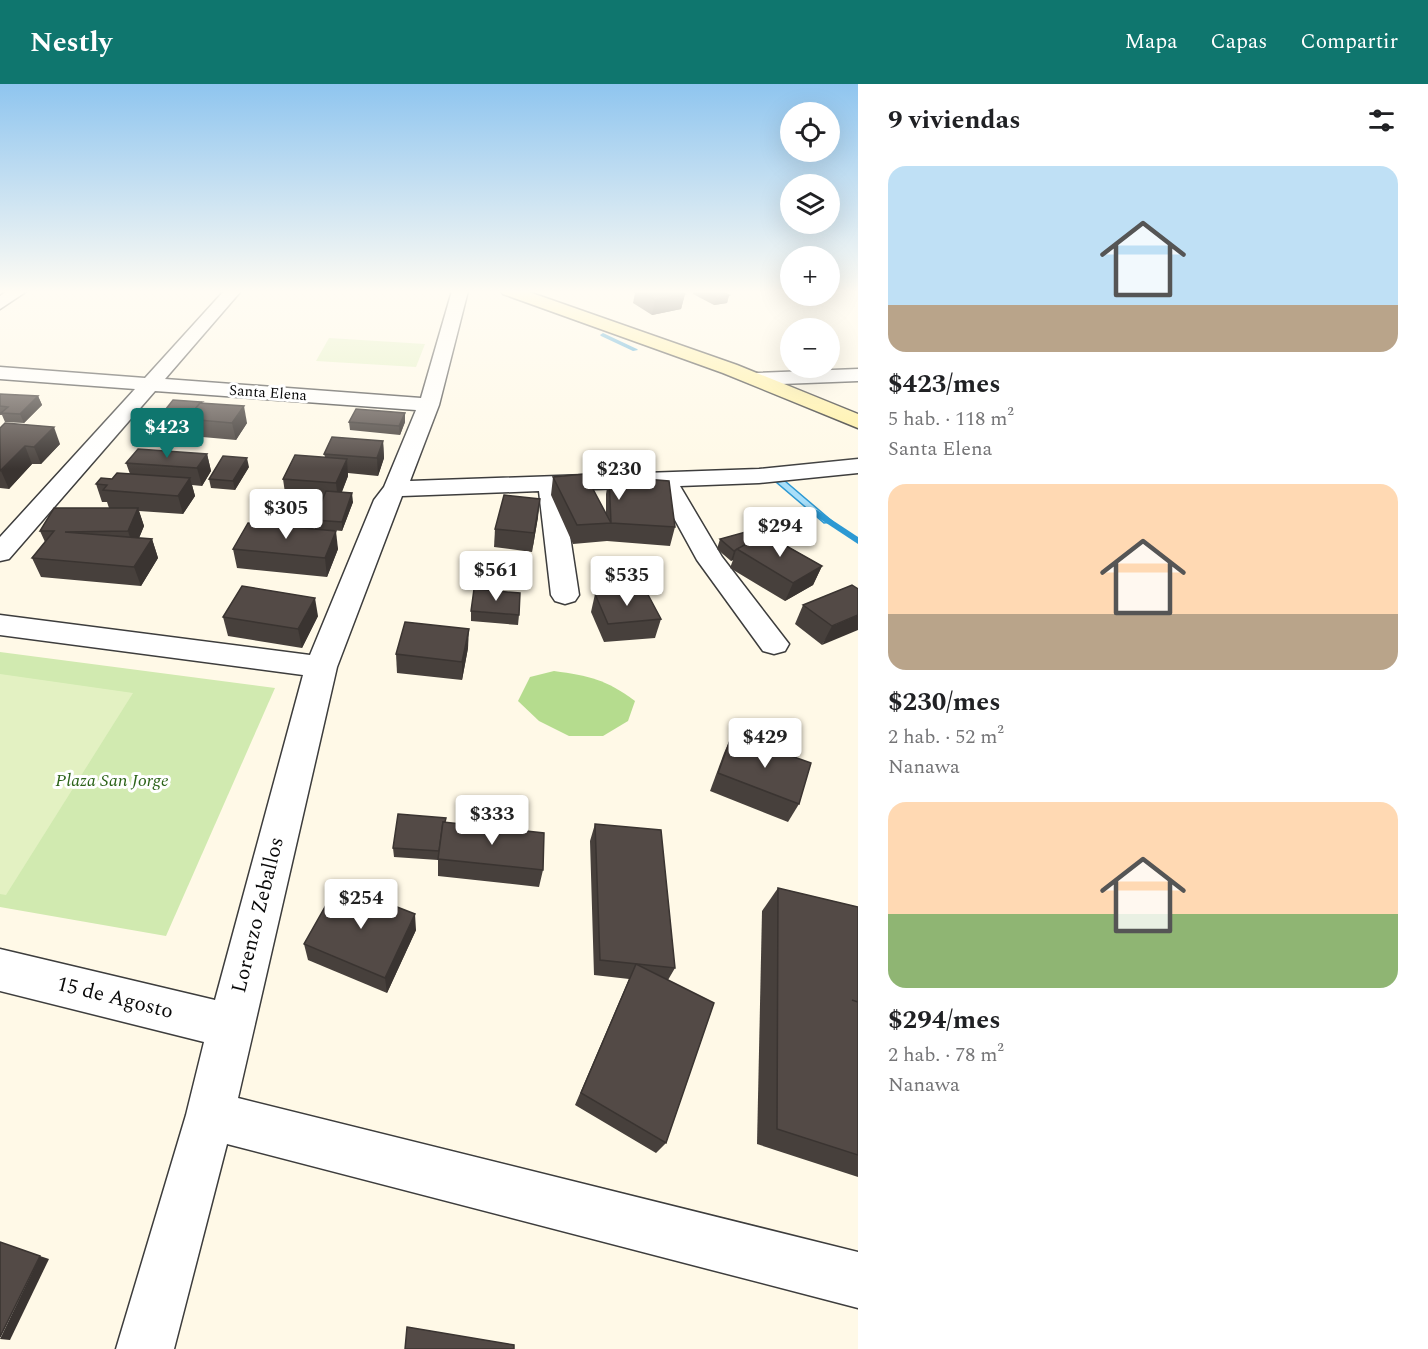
<!DOCTYPE html>
<html lang="es">
<head>
<meta charset="utf-8">
<style>
	:root { --surface:#fff; --page:#f6f6f6; --text:#202124; --muted:#757577; --accent:#0f766e }
	body { margin:0; font-family:Spectral,serif; background:var(--page); color:var(--text); height:100vh; display:flex; flex-direction:column; font-size:22px; white-space:nowrap }
	* { box-sizing:border-box; margin:0 }
	p { font-size:20px; color:var(--muted) }
	.icon { flex:none; width:33px; height:33px; fill:none; stroke:currentColor; stroke-width:2; stroke-linecap:round; stroke-linejoin:round }
	.map { position:relative; flex:1; overflow:hidden }
	.details { display:flex; flex-direction:column; background:var(--surface); width:570px }
	.details>* { flex:none }
	.fabs { position:absolute; left:780px; top:18px; display:grid; gap:12px }
	.fabs a { display:grid; place-items:center; width:60px; height:60px; border-radius:50%; background:var(--surface); box-shadow:0 6px 24px #0002; font-size:30px }
	.price { position:absolute; translate:-50% -51px; padding:0 14px; border-radius:6px; background:#fff; color:#222; font-size:20px; line-height:39px; filter:drop-shadow(0 2px 3px #0008) }
	.price::after { content:''; position:absolute; left:50%; top:36px; width:18px; height:14px; margin-left:-9px; background:inherit; clip-path:polygon(0 0,100% 0,50% 100%) }
	.price.on { background:var(--accent); color:#fff }
	ul { padding:0; list-style:none }
	li { display:grid; align-content:center; gap:12px; height:318px; padding:0 30px }
	li span { display:grid; place-items:center; height:186px; border-radius:18px; color:#555 }
	li>.icon { margin-inline-start:auto }
	span .icon { width:108px; height:108px; fill:#fffc; stroke-width:1 }
	li b { font-size:26px }
	h2 { display:flex; justify-content:space-between; align-items:center; height:72px; padding:0 30px; font-size:26px }
	header { display:flex; align-items:center; gap:36px; box-sizing:border-box; height:84px; padding:0 30px; background:var(--accent); color:#fff }
	header strong { font-size:28px }
	nav { display:flex; gap:33px; margin-inline-start:auto; font-size:21px }
	main { display:flex; flex:1; min-height:0 }
	.map>svg:first-child { display:block }
	.green { fill:#d1eab0 }
	.forest { fill:#b5dc8e }
	.pitch { fill:#e3f1c2 }
	.water { fill:#a9dff9; stroke:#2d99d3; stroke-width:1.5 }
	.lines { fill:none; stroke-linecap:round; stroke-linejoin:round }
	.stream { fill:#2d99d3; fill-rule:evenodd }
	.minor-casing { stroke:#3d3d3d; stroke-width:3 }
	.tertiary-casing { stroke:#3d3d3d; stroke-width:3 }
	.secondary-casing { stroke:#2c2c2c; stroke-width:3 }
	.minor { fill:#fff; fill-rule:evenodd }
	.tertiary { fill:#fff; fill-rule:evenodd }
	.secondary { fill:#fff0a2; fill-rule:evenodd }
	.wall { fill:#47403c }
	.shaded-wall { fill:#3a3431 }
	.building { fill:#534a46; stroke:#3a3431; stroke-width:1.5 }
	.labels { text-anchor:middle; dominant-baseline:central; stroke-width:6; stroke-linejoin:round; paint-order:stroke }
	.far-street-label { font-size:15px; fill:#0a0a0a; stroke:#fff }
	.park-label { font-size:18px; font-style:italic; fill:#2c6319; stroke:#fff }
	.near-street-label { font-size:21px; fill:#0a0a0a; stroke:#fff }
</style>
</head>
<body>
<header>
<strong>Nestly</strong>
<nav><a>Mapa</a><a>Capas</a><a>Compartir</a></nav>
</header>
<main>
<div class="map">
<svg width="858" height="1265" viewBox="0 0 858 1265">
	<rect width="100%" height="100%" fill="#fff9e7"/>
	<!-- green -->
	<path class="green" d="M0 568 275 604 166 852 0 823Z"/>
	<!-- forest -->
	<path class="forest" d="M554 587C590 592 605 595 635 617L628 637 603 652H569L539 637 518 617 530 593Z"/>
	<!-- pitch -->
	<g class="pitch">
		<path d="M329 254 425 260 416 283 316 277Z"/>
		<path d="M0 590 133 609 6 811 0 810Z"/>
	</g>
	<!-- water -->
	<path class="water" d="M785 397 833 438 824 439 776 398Z"/>
	<g class="lines">
		<!-- stream -->
		<g class="stream">
			<path d="M603 249 637 265 638 266 633 267 601 252 600 251Z"/>
			<path d="M817 426 858 453V460L814 431V427Z"/>
		</g>
		<!-- minor casing -->
		<g class="minor-casing">
			<g id="minor">
				<path d="M7 207H27L0 225V212Z"/>
				<path d="M224 207H241L165 295 421 314 452 207H468L439 321 410 397 759 385 858 375V389L759 399 680 402 722 473 789 560 785 567 774 570 763 567 697 476 657 403 563 406 579 511 575 517 565 520 555 517 551 511 539 407 402 412 337 583 238 1014 858 1168V1224L227 1060 174 1265H116L186 1031 204 958 0 907V865L215 916 303 591 0 551V531L310 571 374 416 384 403 416 326 155 307 9 475 0 477V453L135 305 0 295V283L145 294Z"/>
			</g>
		</g>
		<!-- tertiary casing -->
		<g class="tertiary-casing">
			<path id="tertiary" d="M858 285V297L756 301 749 299 746 295 749 291 756 289Z"/>
		</g>
		<!-- secondary casing -->
		<g class="secondary-casing">
			<path id="secondary" d="M501 207H526L737 281 858 330V344L723 289 503 210Z"/>
		</g>
		<!-- minor -->
		<use href="#minor" class="minor"/>
		<!-- tertiary -->
		<use href="#tertiary" class="tertiary"/>
		<!-- secondary -->
		<use href="#secondary" class="secondary"/>
	</g>
	<!-- wall -->
	<g class="wall">
		<path d="M633 207H680L685 210 681 225 652 231 633 219 635 209Z"/>
		<path d="M693 207H721L729 211 727 219 714 221 693 210Z"/>
		<path d="M0 310 38 312 42 321 24 339 5 338 2 331H0Z"/>
		<path d="M202 319 247 339 236 356 191 352 188 341 164 339 162 330Z"/>
		<path d="M405 329V338L400 351 350 346 349 338Z"/>
		<path d="M0 344 60 360 41 380H32L9 405 0 404Z"/>
		<path d="M383 357 384 374 378 392 348 389V392L342 408 353 418 342 447 332 446 338 465 327 493 237 484 233 465 315 445 314 436 322 416H319L320 418 310 442 276 440 275 430 285 409 283 395 325 373 324 370Z"/>
		<path d="M207 370 211 387 202 402 192 401 195 412 183 430 139 427 144 442 139 454 152 455 158 474 141 502 41 493 32 474 45 458 40 447 109 424 107 418H102L96 400 130 390 126 379Z"/>
		<path d="M249 383 235 406 211 404 209 395Z"/>
		<path d="M609 392 675 443 670 462 607 457 573 460 551 411 553 393 606 430V410Z"/>
		<path d="M538 433 532 468 494 463 495 445Z"/>
		<path d="M720 455H775L822 482 813 501 785 517 730 484 733 476 731 477 717 465Z"/>
		<path d="M858 505 822 561 795 540 803 521Z"/>
		<path d="M595 510 661 535 655 554 604 558 591 528Z"/>
		<path d="M471 527 519 531 518 541 471 537Z"/>
		<path d="M318 532 302 564 228 552 223 533Z"/>
		<path d="M468 564 462 596 397 589 396 570Z"/>
		<path d="M732 651 799 720 788 738 710 707 724 669Z"/>
		<path d="M445 738 543 786 539 803 438 792V776L394 773 393 764Z"/>
		<path d="M595 740 675 884 668 896 666 1059 656 1069 575 1021 629 895 594 891 590 757Z"/>
		<path d="M778 804 858 823V1093L757 1060 762 827Z"/>
		<path d="M416 846 387 909 308 876 304 860Z"/>
	</g>
	<!-- shaded-wall -->
	<g class="shaded-wall">
		<path d="M685 210 681 225 652 231 655 216Z"/>
		<path d="M729 211 727 219 714 221 717 214Z"/>
		<path d="M38 312 42 321 24 339 20 330Z"/>
		<path d="M244 322 247 339 236 356 232 339Z"/>
		<path d="M405 329V338L400 351 399 342Z"/>
		<path d="M54 343 60 360 41 380 34 363Z"/>
		<path d="M383 357 384 374 378 392 377 374Z"/>
		<path d="M25 362 32 380 9 405 1 387Z"/>
		<path d="M207 370 211 387 202 402 197 384Z"/>
		<path d="M247 374 249 383 235 406 233 397Z"/>
		<path d="M347 375 348 392 338 417 336 399Z"/>
		<path d="M190 394 195 412 183 430 178 412Z"/>
		<path d="M319 409 320 418 310 442 308 433Z"/>
		<path d="M352 409 353 418 342 447V438Z"/>
		<path d="M540 415 538 433 532 468 534 449Z"/>
		<path d="M138 424 144 442 134 466 128 447Z"/>
		<path d="M336 447 338 465 327 493 325 474Z"/>
		<path d="M152 455 158 474 141 502 134 483Z"/>
		<path d="M736 466 733 476 731 477 734 467Z"/>
		<path d="M822 482 813 501 785 517 793 499Z"/>
		<path d="M315 514 318 532 302 564 298 545Z"/>
		<path d="M858 531V546L822 561 832 542Z"/>
		<path d="M469 545 468 564 462 596V578Z"/>
		<path d="M415 830 416 846 387 909 385 894Z"/>
		<path d="M40 1172 49 1175 10 1256 0 1255Z"/>
	</g>
	<!-- building -->
	<g class="building">
		<path d="M642 207H680L685 210 655 216Z"/>
		<path d="M705 207H721L729 211 717 214Z"/>
		<path d="M0 310 38 312 20 330 1 329 8 323 0 322Z"/>
		<path d="M173 316 202 318 200 319 189 333 162 330Z"/>
		<path d="M200 319 244 322 232 339 187 335Z"/>
		<path d="M356 325 405 329 399 342 349 338Z"/>
		<path d="M5 339 54 343 34 363 25 362 0 387V344Z"/>
		<path d="M332 353 383 357 377 374 324 370Z"/>
		<path d="M138 365 207 370 197 384 126 379Z"/>
		<path d="M295 371 347 375 336 399 283 395Z"/>
		<path d="M223 372 247 374 233 397 209 395Z"/>
		<path d="M117 389 190 394 178 412 103 406 107 401 96 400 101 394 112 395Z"/>
		<path d="M585 390 611 439 609 392 669 397 675 443 611 439 577 441 553 393Z"/>
		<path d="M286 407 319 409 308 433 275 430Z"/>
		<path d="M326 407 352 409 342 438 314 436Z"/>
		<path d="M504 411 540 415 534 449 495 445Z"/>
		<path d="M54 424H138L128 447 65 448 152 455 134 483 32 474 54 447H40Z"/>
		<path d="M248 439 336 447 325 474 233 465Z"/>
		<path d="M760 444 775 455 765 450 734 467 720 455Z"/>
		<path d="M765 450 822 482 793 499 737 465Z"/>
		<path d="M852 501 858 505V531L832 542 803 521Z"/>
		<path d="M242 502 315 514 298 545 223 533Z"/>
		<path d="M474 505 520 509 519 531 471 527Z"/>
		<path d="M645 505 661 535 608 540 595 510Z"/>
		<path d="M405 538 469 545 462 578 396 570Z"/>
		<path d="M732 651 811 679 799 720 718 689Z"/>
		<path d="M398 730 446 734 445 738H443L439 767 393 764Z"/>
		<path d="M443 738 544 749 543 786 438 775Z"/>
		<path d="M595 740 661 746 675 884 600 876Z"/>
		<path d="M338 800 415 830 385 894 304 860Z"/>
		<path d="M778 804 858 823V918L852 916 858 918V1071L777 1045Z"/>
		<path d="M636 880 714 919 666 1059 581 1009Z"/>
		<path d="M0 1158 40 1172 0 1253Z"/>
		<path d="M407 1243 514 1261V1265H405Z"/>
	</g>
	<!-- sky -->
	<linearGradient id="sky" x2="0" y2="1"><stop stop-color="#8fc5ef"/><stop offset="0.54" stop-color="#fffcf4"/><stop offset="1" stop-color="#fffcf4" stop-opacity="0"/></linearGradient>
	<rect width="858" height="385" fill="url(#sky)"/>
	<g class="labels">
		<!-- far-street labels -->
		<g class="far-street-label">
			<text transform="translate(268 309) rotate(4)">Santa Elena</text>
		</g>
		<!-- park labels -->
		<g class="park-label">
			<text x="112" y="696">Plaza San Jorge</text>
		</g>
		<!-- near-street labels -->
		<g class="near-street-label">
			<text transform="translate(258 831) rotate(-76)">Lorenzo Zeballos</text>
			<text transform="translate(115 914) rotate(14)">15 de Agosto</text>
		</g>
	</g>
</svg>
<div class="fabs">
<a><svg class="icon" aria-label="locate" viewBox="0 0 24 24"><circle cx="12" cy="12" r="6"/><path d="M12 2v4M12 18v4M2 12h4M18 12h4"/></svg></a>
<a><svg class="icon" aria-label="layers" viewBox="0 0 24 24"><path d="M12 4l9 5-9 5-9-5zM3 14l9 5 9-5"/></svg></a>
<a>+</a>
<a>−</a>
</div>
<b class="price on" style="left:167px;top:375px">$423</b>
<b class="price" style="left:619px;top:417px">$230</b>
<b class="price" style="left:286px;top:456px">$305</b>
<b class="price" style="left:780px;top:474px">$294</b>
<b class="price" style="left:496px;top:518px">$561</b>
<b class="price" style="left:627px;top:523px">$535</b>
<b class="price" style="left:765px;top:685px">$429</b>
<b class="price" style="left:492px;top:762px">$333</b>
<b class="price" style="left:361px;top:846px">$254</b>
</div>
<section class="details">
<h2>9 viviendas<svg class="icon" aria-label="filters" viewBox="0 0 24 24"><path d="M4 7h16M4 17h16"/><circle cx="9" cy="7" r="2"/><circle cx="15" cy="17" r="2"/></svg></h2>
<ul>
<li><span style="background:linear-gradient(#bfe0f5 75%,#b9a48a 0)"><svg class="icon" aria-label="home" viewBox="0 0 24 24"><path d="M3 11l9-7 9 7M6 9v11h12V9"/></svg></span><div><b>$423/mes</b><p>5 hab. · 118 m²</p><p>Santa Elena</p></div></li>
<li><span style="background:linear-gradient(#ffd9b3 70%,#b9a48a 0)"><svg class="icon" aria-label="home" viewBox="0 0 24 24"><path d="M3 11l9-7 9 7M6 9v11h12V9"/></svg></span><div><b>$230/mes</b><p>2 hab. · 52 m²</p><p>Nanawa</p></div></li>
<li><span style="background:linear-gradient(#ffd9b3 60%,#8fb573 0)"><svg class="icon" aria-label="home" viewBox="0 0 24 24"><path d="M3 11l9-7 9 7M6 9v11h12V9"/></svg></span><div><b>$294/mes</b><p>2 hab. · 78 m²</p><p>Nanawa</p></div></li>
</ul>
</section>
</main>
</body>
</html>
